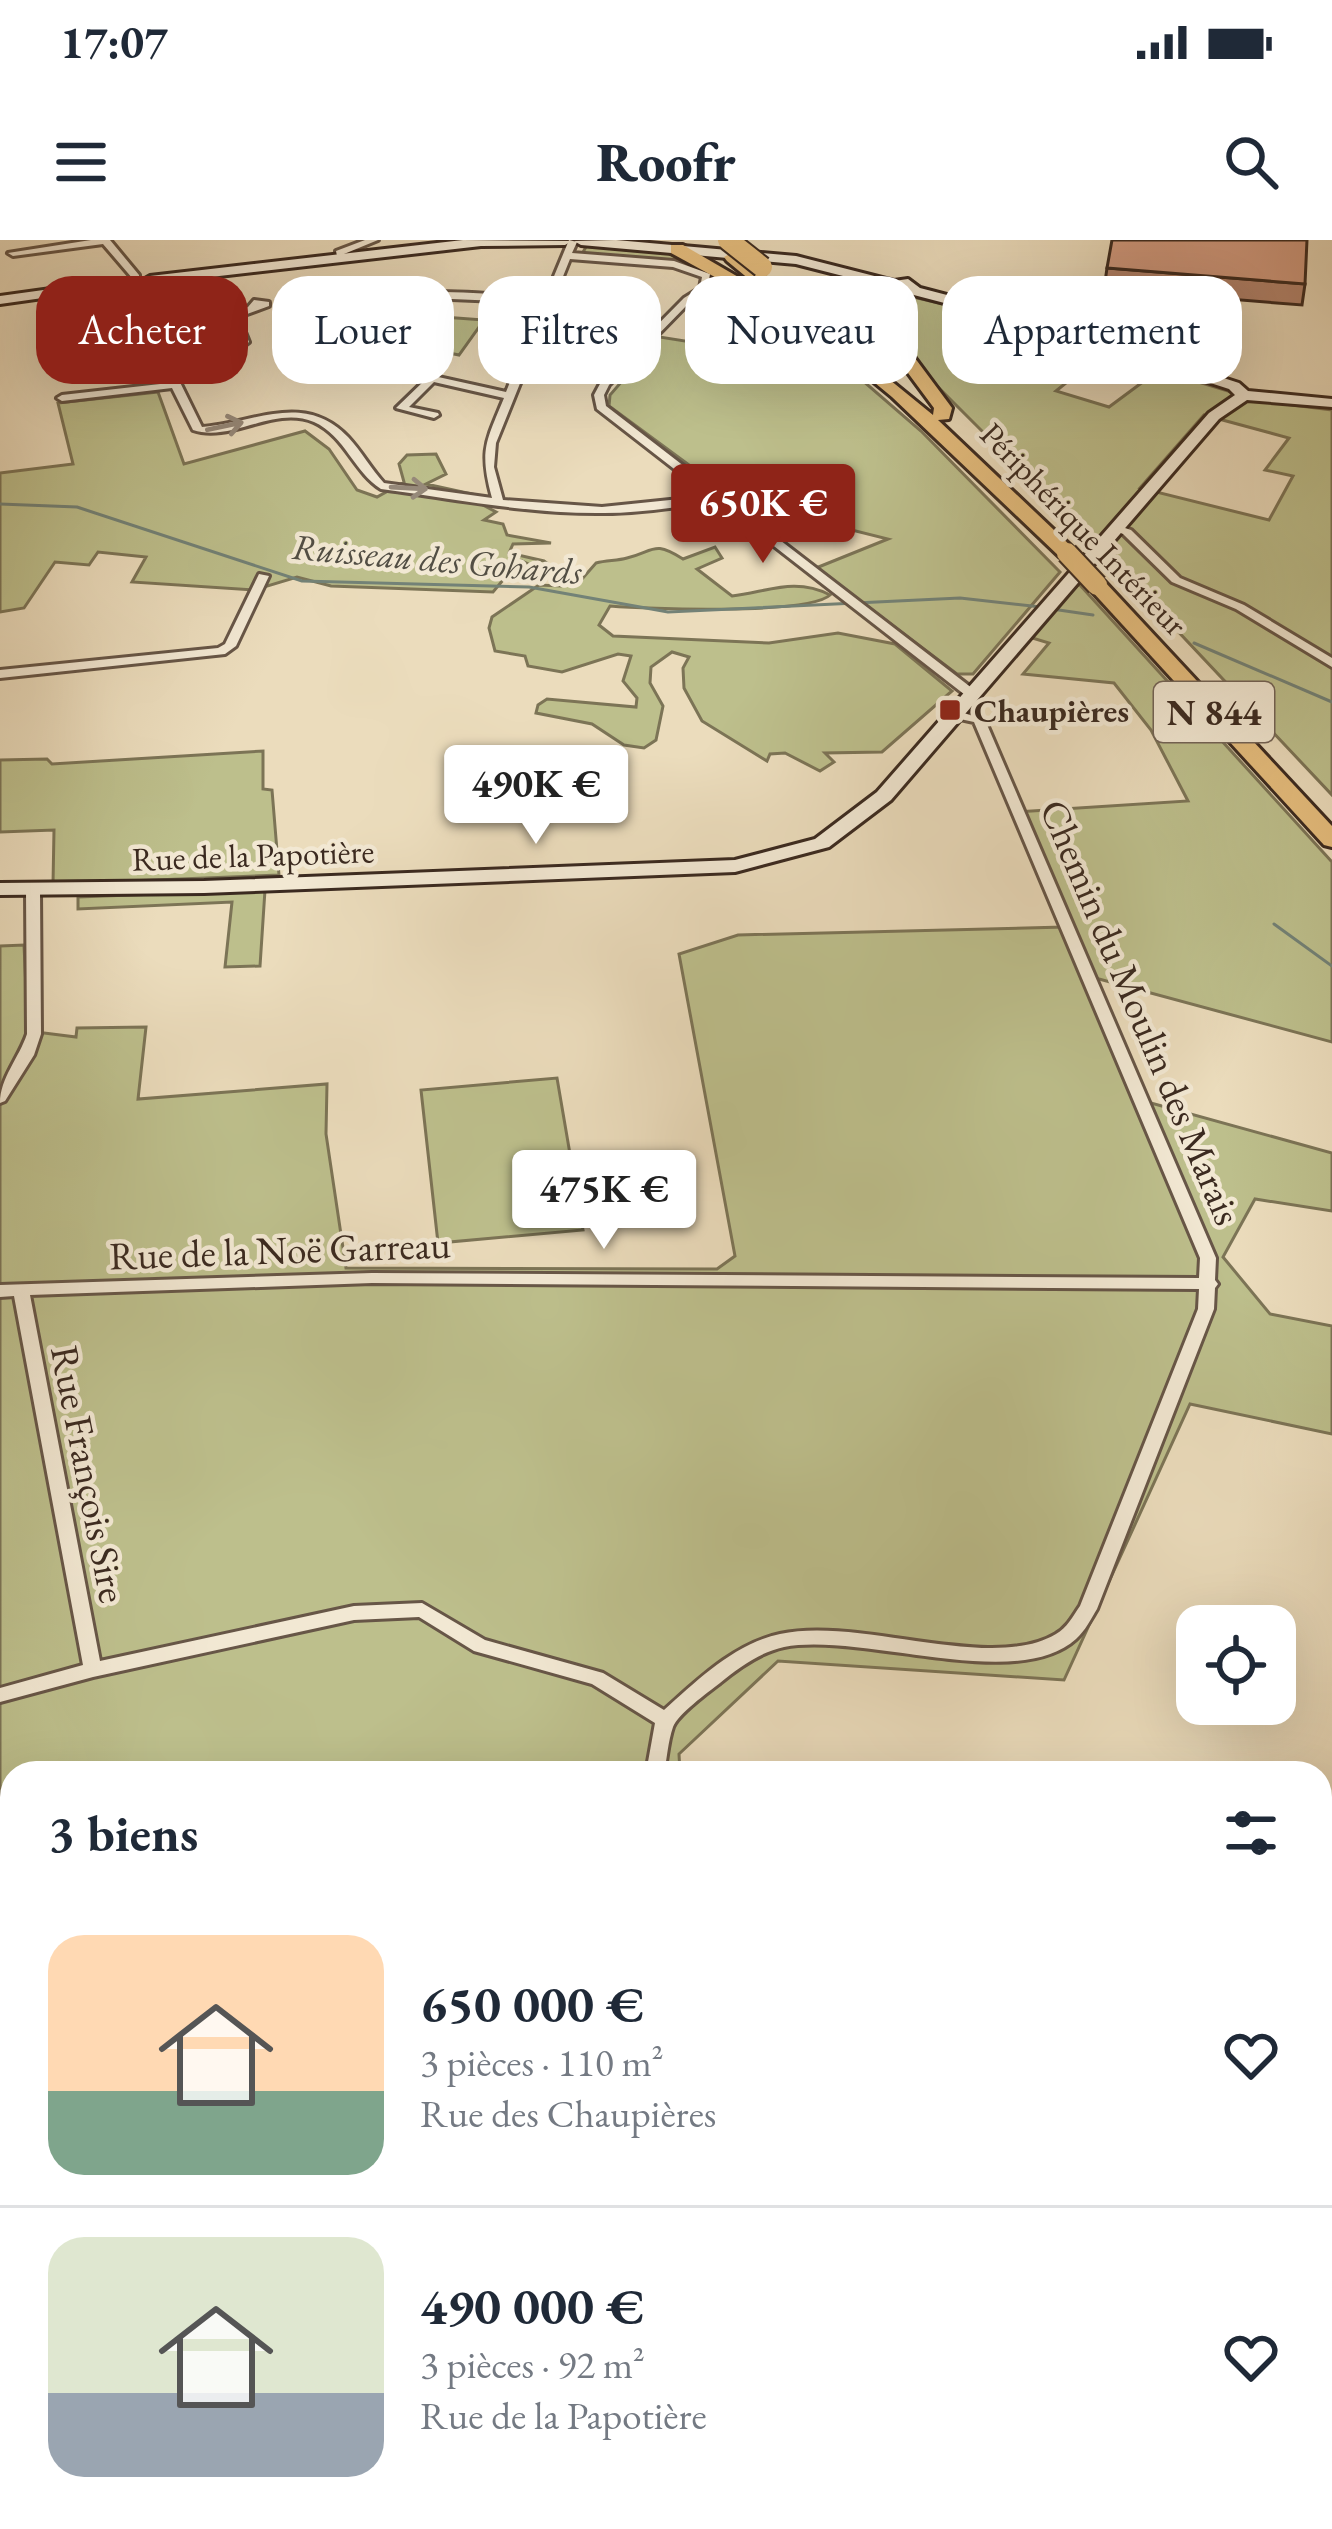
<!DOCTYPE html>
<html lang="fr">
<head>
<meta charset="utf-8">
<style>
	:root { --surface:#fff; --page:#f2f2f3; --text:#1f2937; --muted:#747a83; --line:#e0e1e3; --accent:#8f2418 }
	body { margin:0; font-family:"EB Garamond",serif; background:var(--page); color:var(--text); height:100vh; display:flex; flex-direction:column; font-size:45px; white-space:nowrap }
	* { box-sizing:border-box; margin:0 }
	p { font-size:39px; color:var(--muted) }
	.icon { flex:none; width:66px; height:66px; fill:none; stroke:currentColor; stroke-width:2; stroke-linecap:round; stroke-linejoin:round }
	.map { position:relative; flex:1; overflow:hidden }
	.side { position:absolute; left:0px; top:1521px; width:1332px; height:768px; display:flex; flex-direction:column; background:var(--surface); border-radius:36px 36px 0 0; box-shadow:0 12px 48px #0002 }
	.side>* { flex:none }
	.banner { position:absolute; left:36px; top:36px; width:1260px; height:108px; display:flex; gap:24px }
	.tools { position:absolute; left:1176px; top:1365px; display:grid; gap:24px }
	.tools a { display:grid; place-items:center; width:120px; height:120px; border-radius:24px; background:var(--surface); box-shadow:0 12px 48px #0002; font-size:60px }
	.price { position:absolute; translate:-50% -102px; padding:0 27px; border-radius:12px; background:#fff; color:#222; font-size:39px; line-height:78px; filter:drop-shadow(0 3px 6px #0008) }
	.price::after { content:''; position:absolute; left:50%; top:72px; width:36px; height:27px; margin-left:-18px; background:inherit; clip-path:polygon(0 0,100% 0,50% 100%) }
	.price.current { background:var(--accent); color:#fff }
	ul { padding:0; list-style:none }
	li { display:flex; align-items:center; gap:36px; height:300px; padding:0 48px }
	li+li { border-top:3px solid var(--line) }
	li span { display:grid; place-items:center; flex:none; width:336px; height:240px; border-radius:36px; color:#555 }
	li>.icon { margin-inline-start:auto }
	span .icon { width:144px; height:144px; fill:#fffc; stroke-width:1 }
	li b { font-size:51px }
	h2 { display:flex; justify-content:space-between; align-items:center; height:144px; padding:0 48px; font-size:51px }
	.pill { padding:0 42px; border-radius:36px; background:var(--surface); box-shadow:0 12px 48px #0002; font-size:42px; line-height:108px }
	.pill.current { background:var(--accent); color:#fff }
	.status { display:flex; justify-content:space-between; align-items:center; height:84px; padding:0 60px; background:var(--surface); direction:ltr }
	.status svg { height:33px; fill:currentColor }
	header { display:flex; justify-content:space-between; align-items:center; height:156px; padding:0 48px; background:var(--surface); font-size:54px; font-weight:800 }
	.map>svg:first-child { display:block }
	.green { fill:#bdbf8c; stroke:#7c7456; stroke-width:3; fill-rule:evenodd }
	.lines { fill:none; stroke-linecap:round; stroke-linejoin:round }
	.stream { stroke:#738277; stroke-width:3 }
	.street-casing { stroke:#675647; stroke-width:6 }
	.secondary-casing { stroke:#3b2a20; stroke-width:6 }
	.highway-casing { stroke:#3b2a20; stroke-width:6 }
	.street { fill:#f2e8d3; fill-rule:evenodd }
	.secondary { fill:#f2e8d3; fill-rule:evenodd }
	.highway { fill:#e6be7e; fill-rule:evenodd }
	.rail-casing { stroke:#3b2a20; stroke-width:10 }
	.rail { stroke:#f2e8d3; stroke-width:6; stroke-dasharray:18; stroke-linecap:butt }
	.highway-bridge-casing { stroke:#3b2a20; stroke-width:24; stroke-linecap:butt }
	.highway-bridge { stroke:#e6be7e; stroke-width:20 }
	.wall { fill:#b58670; stroke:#3b2a20; stroke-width:3 }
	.building { fill:#d39c82; stroke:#3b2a20; stroke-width:3 }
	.oneway { stroke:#96897a }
	.poi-dot { fill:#8f2418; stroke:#f2e8d3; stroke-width:4.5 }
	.labels { text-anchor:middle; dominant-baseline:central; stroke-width:9; stroke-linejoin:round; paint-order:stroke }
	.far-street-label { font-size:33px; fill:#3b2a20; stroke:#f2e8d3 }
	.far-poi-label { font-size:33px; font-weight:bold; fill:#3b2a20; stroke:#f2e8d3; text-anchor:start }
	.far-water-label { font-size:36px; font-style:italic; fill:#524e44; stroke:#f2e8d3 }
	.shield { fill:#f2e8d3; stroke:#726356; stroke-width:3 }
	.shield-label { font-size:36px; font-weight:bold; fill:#3b2a20 }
	.street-label { font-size:39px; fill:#3b2a20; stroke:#f2e8d3 }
</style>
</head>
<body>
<div class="status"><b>17:07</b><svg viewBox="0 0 49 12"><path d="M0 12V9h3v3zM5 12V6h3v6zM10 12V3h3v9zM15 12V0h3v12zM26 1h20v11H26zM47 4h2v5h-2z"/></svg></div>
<header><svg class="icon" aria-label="menu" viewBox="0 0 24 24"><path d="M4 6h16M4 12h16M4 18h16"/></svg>Roofr<svg class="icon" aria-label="search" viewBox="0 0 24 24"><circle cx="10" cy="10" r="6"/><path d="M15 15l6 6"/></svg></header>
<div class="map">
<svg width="1332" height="2289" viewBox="0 0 1332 2289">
	<rect width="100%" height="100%" fill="#ebdcbc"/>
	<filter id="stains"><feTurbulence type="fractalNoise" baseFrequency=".00167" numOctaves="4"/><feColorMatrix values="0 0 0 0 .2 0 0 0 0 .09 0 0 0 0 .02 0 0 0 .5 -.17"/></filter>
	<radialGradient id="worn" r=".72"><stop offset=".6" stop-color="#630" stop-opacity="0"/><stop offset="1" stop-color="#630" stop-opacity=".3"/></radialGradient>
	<!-- green -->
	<g class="green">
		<path d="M587 5 668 9 795 82 921 191 1060 332 973 434H957L816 328 888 299 800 277 769 284 609 166 610 155 660 97 786 117 798 103 776 97 786 89 743 65 703 59 718 48C707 16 613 17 582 14Z"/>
		<path d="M913 57 999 77 964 103 1076 135 1056 151 1109 167 1159 130 1261 161 1332 170V555L1106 315 920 129 887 73 895 59ZM1204 175 1289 198 1265 230 1293 236 1269 280 1140 248Z"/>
		<path d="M443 77 484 80 459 115 405 104 422 89 419 85Z"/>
		<path d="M158 152 184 224 305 191 329 209 357 250 377 257 404 242 399 224 407 215 436 214 446 234 426 244 485 257 483 265 496 272 484 280 503 284 507 295 551 303 513 304 509 313 544 321 569 340 582 339 596 323C607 320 617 321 627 318 655 311 653 300 683 319L715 307 722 318 697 329 732 356C767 352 795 337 830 355 809 375 645 369 610 366L599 385 613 396 769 403 838 393 895 404 952 451 882 512 825 513 834 522 820 531 785 513 770 514 767 521 702 481 684 448 683 428 689 417 672 412 651 427 650 443 663 466 656 500 644 508 624 505 592 484 536 473 538 465 547 459 636 467 637 458 623 441 631 416 618 414 562 432 528 426 525 416 495 411 489 388 492 377 539 345 560 346 558 338 522 321 506 322 503 340 493 352 331 346 297 337 254 350 132 342 146 317 98 312 89 325 55 322 24 368 0 372V233L73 224 58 163Z"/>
		<path d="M1079 344 1332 622V802L1088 736 1140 860 1332 913V971L1255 959 1223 1017 1270 1074 1332 1086V1194L1190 1164 1064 1440 778 1421 679 1514 680 1533H12V1757L0 1754V706L24 705 28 791 76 797 77 788 146 787 138 859 327 844 326 894 346 1028 717 1029 735 1016 679 714 738 695 1064 687 1016 572 1188 561 1151 490 1114 443 1023 434 1049 403 1029 397Z"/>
		<path d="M263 511V549L272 550 279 635 53 644 54 590 0 592V520L47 519 52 524Z"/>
		<path d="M265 650 260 726 225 727 232 662 78 669V657Z"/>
		<path d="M557 838 583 990 438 1003 421 850Z"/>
		<path d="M1332 2049V2289H0V2224L12 2223V2277H1320V2051Z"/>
	</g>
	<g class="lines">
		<!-- stream -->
		<g class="stream">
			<path d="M0 264 77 267 302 341 529 347 668 372 960 358 1041 367"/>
			<path d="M1052 369 1093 375"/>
			<path d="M1194 403 1332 462"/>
			<path d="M1274 684 1332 726"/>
		</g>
		<!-- street casing -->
		<g class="street-casing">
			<g id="street">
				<path d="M91 0H110L139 35V39H133L103 4 13 16 8 13Z"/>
				<path d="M365 0H378L344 14V21H338L336 11Z"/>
				<path d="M569 0 577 2 572 13 674 21 710 34 707 51 690 62 609 145 604 155 606 166 977 452V458H969L716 261C680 267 641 273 604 273 528 274 456 259 381 249 354 232 345 196 314 182 274 165 231 203 193 190L172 148 62 161 57 158 62 155 169 143 160 123 100 130 87 122 81 93 86 90 91 93 97 121 102 124 159 117 137 46 145 48 168 116 230 108 239 101 231 74 248 67 254 60 269 62V66L239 77 249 102 233 114 170 122 202 187C255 183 304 151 348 197 362 212 371 229 384 243L492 258C479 210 486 202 504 158L434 142 409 167 438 173 439 175 434 178 396 168 425 140 377 129 370 123 311 135 306 132 364 118 339 96 335 83C341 75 346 67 355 63 393 44 500 55 545 58ZM570 19 673 27 702 37 700 48 684 58 601 142 594 155 597 169 709 256 602 267 503 260 494 227 496 203ZM452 59 542 63 506 152 384 125 347 93 345 83C369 53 416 59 452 59Z"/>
				<path d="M1116 285 1131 290 1180 338 1244 365 1332 418V427L1236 369 1172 342 1123 294 1110 288Z"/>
				<path d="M259 334 269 336 236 406 225 414 0 438V430L218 408 225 404Z"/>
				<path d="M955 470 985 480 1216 1018 1215 1040 1218 1044 1215 1048 1214 1069 1097 1369C1091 1379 1085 1391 1076 1399 1017 1453 862 1392 784 1407 760 1412 738 1428 720 1443 707 1453 678 1474 673 1487 668 1501 667 1519 664 1533H646L655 1483 592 1444 474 1411 419 1377 354 1380 93 1437 0 1462V1448L83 1425 14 1056 0 1057V1045L372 1033 1199 1038 1200 1018 974 482 951 477V471ZM372 1043 1199 1049 1198 1069 1080 1366C1073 1376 1067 1388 1056 1394 991 1433 859 1376 780 1394 734 1404 698 1440 664 1470L603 1433 485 1400 422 1363 354 1366 100 1421 30 1055Z"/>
				<path d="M33 647 40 651 41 794 34 815 5 861 0 863C0 838 19 818 27 794L26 651Z"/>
				<path d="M764 2277H788L790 2289H766Z"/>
			</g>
		</g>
		<!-- secondary casing -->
		<g class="secondary-casing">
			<g id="secondary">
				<path d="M463 0 572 1 565 5 481 6 150 44 143 40 150 36Z"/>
				<path d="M616 0 796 16 894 41 908 39 920 48 1054 83 1239 143 1248 151 1332 159V167L1247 160 1219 179 891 560 829 607 735 632 204 653 0 655V643L204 641 735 620 815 599 877 552 1209 173 1235 155 1229 149 1044 89 910 54 905 48 894 49 796 24 581 5 574 1Z"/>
				<path d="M123 39 128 40V46L0 64V56Z"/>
			</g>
		</g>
		<!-- highway casing -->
		<g class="highway-casing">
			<g id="highway">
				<path d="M671 5H683L759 49 744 53 671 13Z"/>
				<path d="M733 12 933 175 934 168 868 79 870 60 890 48H902V56L885 66 886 79 952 168 949 179 938 180 1074 309V317H1060L892 157 727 21 724 17Z"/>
				<path d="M1097 339 1104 341 1332 586V607L1324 605 1090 349V341Z"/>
			</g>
		</g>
		<!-- street -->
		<use href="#street" class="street"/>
		<!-- secondary -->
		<use href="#secondary" class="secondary"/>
		<!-- highway -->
		<use href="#highway" class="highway"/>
		<!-- rail casing -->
		<g class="rail-casing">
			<g id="rail">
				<path d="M0 1773 12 1776"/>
				<path d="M1320 1977H1332"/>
				<path d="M1320 2030 1332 2029"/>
				<path d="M0 2193 12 2191"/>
			</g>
		</g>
		<!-- rail -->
		<use href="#rail" class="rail"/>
		<!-- highway-bridge casing -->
		<g class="highway-bridge-casing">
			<g id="highway-bridge">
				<path d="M728 0 762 27"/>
				<path d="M1067 313 1097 345"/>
			</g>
		</g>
		<!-- highway-bridge -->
		<use href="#highway-bridge" class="highway-bridge"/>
	</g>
	<!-- wall -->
	<path class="wall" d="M1107 28 1305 44 1302 65 1104 49Z"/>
	<!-- building -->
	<path class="building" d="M1112 0H1307L1305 44 1107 28Z"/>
	<!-- one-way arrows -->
	<defs><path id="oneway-shaft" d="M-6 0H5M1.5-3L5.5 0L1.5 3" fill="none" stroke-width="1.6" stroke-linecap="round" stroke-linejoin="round" transform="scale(3)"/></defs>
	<g class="oneway">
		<use href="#oneway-shaft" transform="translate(225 186) rotate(-12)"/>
		<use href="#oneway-shaft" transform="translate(409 248) rotate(3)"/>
	</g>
	<!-- markers -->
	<rect class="poi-dot" x="938" y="458" width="24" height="24" rx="6"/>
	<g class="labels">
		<!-- far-street labels -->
		<g class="far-street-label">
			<text transform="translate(1084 289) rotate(46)">Périphérique Intérieur</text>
			<text transform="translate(253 615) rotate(-2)">Rue de la Papotière</text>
		</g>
		<!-- far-poi labels -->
		<g class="far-poi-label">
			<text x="974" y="470">Chaupières</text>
		</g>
		<!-- far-water labels -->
		<g class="far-water-label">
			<text transform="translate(437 319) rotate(5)">Ruisseau des Gohards</text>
		</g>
		<!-- shield labels -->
		<rect class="shield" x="1154" y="442" width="120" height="60" rx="9"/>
		<g class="shield-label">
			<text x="1214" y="472">N 844</text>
		</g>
		<!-- street labels -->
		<g class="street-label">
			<text transform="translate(1141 772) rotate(67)">Chemin du Moulin des Marais</text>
			<text transform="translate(280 1010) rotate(-2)">Rue de la Noë Garreau</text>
			<text transform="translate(89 1234) rotate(79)">Rue François Sire</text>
		</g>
	</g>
	<rect width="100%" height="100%" filter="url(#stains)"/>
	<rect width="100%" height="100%" fill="url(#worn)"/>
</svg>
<div class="tools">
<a><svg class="icon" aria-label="locate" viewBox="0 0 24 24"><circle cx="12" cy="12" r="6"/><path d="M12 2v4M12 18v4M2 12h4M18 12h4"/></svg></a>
</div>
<b class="price current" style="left:763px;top:326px">650K €</b>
<b class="price" style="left:536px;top:607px">490K €</b>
<b class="price" style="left:604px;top:1012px">475K €</b>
<div class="banner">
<a class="pill current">Acheter</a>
<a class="pill">Louer</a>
<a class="pill">Filtres</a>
<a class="pill">Nouveau</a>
<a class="pill">Appartement</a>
</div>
<section class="side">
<h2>3 biens<svg class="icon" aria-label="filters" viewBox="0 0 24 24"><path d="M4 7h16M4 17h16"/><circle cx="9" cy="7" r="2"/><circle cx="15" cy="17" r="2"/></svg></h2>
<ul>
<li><span style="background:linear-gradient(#ffd9b3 65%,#7fa58c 0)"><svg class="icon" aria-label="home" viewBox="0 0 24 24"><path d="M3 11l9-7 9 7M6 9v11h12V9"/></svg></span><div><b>650 000 €</b><p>3 pièces · 110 m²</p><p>Rue des Chaupières</p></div><svg class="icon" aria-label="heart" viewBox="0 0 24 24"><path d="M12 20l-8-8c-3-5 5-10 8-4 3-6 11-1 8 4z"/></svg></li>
<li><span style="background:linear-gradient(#dfe7d0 65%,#9aa5b1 0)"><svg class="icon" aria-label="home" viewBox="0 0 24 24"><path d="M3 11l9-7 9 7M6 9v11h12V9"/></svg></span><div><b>490 000 €</b><p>3 pièces · 92 m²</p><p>Rue de la Papotière</p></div><svg class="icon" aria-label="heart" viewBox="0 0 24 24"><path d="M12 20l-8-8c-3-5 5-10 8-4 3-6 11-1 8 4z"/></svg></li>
</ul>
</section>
</div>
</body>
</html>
